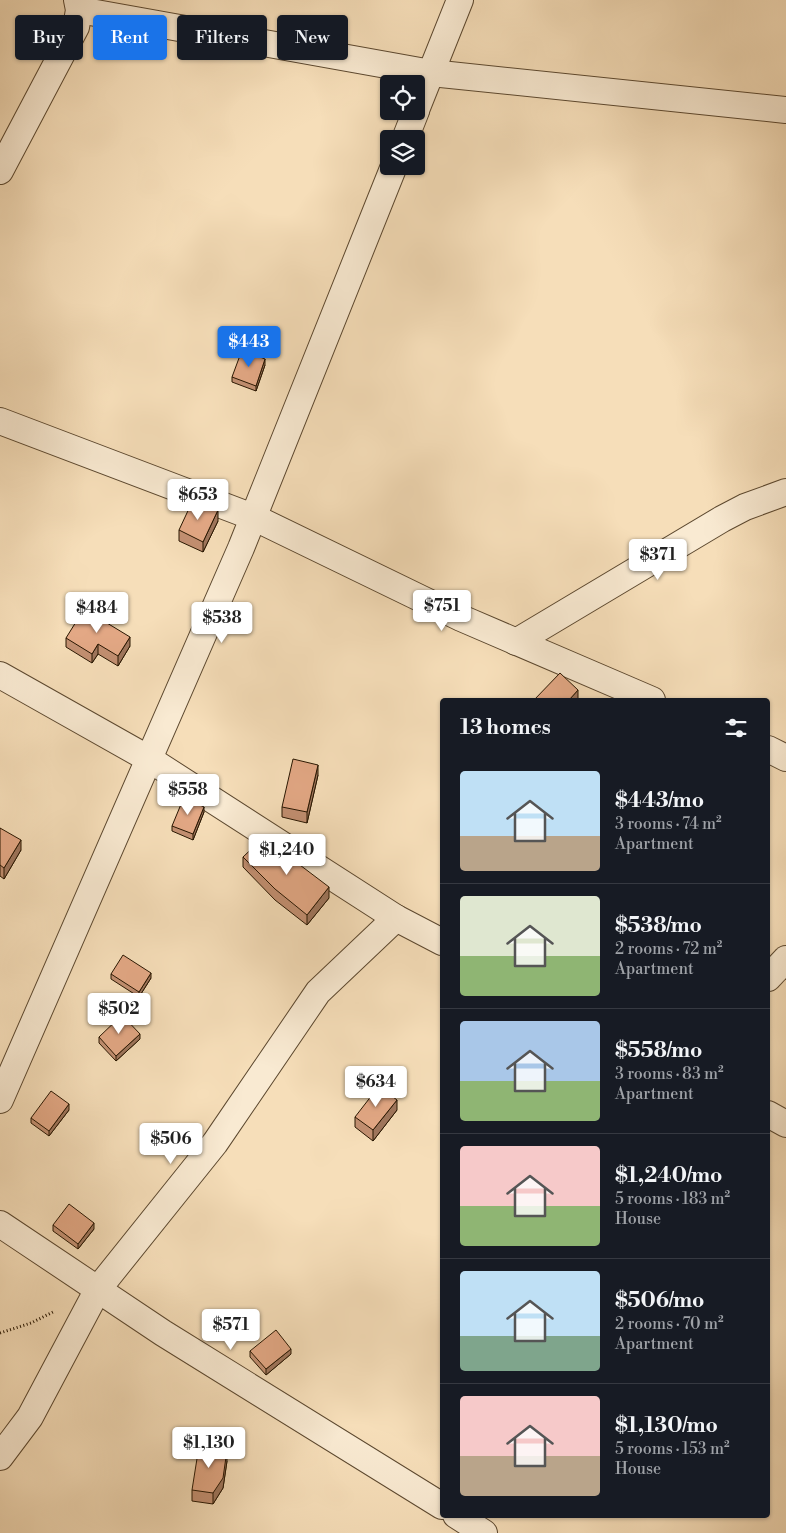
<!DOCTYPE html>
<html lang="en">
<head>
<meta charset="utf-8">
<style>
	:root { --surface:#171b24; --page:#242831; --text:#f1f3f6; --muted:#9ea1a6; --line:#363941; --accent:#1a73e8 }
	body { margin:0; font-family:"Libre Bodoni",serif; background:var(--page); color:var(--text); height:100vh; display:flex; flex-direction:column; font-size:19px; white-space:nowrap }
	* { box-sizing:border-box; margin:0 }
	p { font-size:16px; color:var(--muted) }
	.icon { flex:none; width:28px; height:28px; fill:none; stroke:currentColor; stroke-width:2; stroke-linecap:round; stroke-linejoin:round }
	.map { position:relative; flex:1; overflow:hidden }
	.details { position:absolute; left:440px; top:698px; width:330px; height:820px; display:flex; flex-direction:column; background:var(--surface); border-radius:5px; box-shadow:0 1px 4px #0004 }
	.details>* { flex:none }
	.top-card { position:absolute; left:15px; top:15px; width:350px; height:45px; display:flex; gap:10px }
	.tools { position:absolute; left:380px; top:75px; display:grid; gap:10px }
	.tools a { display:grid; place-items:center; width:45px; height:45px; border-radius:5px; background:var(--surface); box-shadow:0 1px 4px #0004; font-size:25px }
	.price { position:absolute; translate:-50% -42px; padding:0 11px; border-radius:5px; background:#fff; color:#222; font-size:16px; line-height:32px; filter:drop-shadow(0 1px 2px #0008) }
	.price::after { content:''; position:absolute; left:50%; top:30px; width:15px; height:11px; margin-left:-8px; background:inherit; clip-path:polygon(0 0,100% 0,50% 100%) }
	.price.selected { background:var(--accent); color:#fff }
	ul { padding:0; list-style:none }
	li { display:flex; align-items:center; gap:15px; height:125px; padding:0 20px }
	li+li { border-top:1px solid var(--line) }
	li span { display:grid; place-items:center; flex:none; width:140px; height:100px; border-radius:5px; color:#555 }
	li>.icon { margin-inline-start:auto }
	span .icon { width:60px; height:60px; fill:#fffc; stroke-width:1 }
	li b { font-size:21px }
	h2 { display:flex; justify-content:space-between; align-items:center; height:60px; padding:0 20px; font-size:21px }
	.pill { padding:0 18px; border-radius:5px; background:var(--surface); box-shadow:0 1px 4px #0004; font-size:18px; line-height:45px }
	.pill.selected { background:var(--accent); color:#fff }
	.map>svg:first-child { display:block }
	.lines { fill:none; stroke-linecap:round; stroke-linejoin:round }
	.street-casing { stroke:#5c482f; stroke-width:28 }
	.path { stroke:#281601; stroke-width:3; stroke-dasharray:1 2.5; stroke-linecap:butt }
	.street { stroke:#f9ead2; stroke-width:26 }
	.wall { fill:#c39072; stroke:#281601 }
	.shaded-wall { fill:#9f765d; stroke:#281601 }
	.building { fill:#e3a885; stroke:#281601 }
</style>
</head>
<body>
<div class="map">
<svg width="786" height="1533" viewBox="0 0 786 1533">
	<rect width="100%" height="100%" fill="#f6deb9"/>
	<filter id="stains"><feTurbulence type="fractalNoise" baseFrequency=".004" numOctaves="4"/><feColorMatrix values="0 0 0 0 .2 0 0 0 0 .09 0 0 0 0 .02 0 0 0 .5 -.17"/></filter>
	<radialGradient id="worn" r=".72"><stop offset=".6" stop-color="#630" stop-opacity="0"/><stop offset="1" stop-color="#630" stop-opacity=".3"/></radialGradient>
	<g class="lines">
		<!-- street casing -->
		<g class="street-casing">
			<g id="street">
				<path d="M79 10 431 73 786 110"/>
				<path d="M416 110 460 0"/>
				<path d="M405 139 416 111"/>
				<path d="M0 171 76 27 79 10 77 0"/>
				<path d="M0 421 253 517 461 618 652 700"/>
				<path d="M516 642 722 519 745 507 786 492"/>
				<path d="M0 675 149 759 396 918 442 942"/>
				<path d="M768 749 786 758"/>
				<path d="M768 978 786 959"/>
				<path d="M0 1100 241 548 394 166"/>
				<path d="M768 1114 786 1124"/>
				<path d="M0 1224 163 1333 442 1506"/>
				<path d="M0 1457 30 1417 98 1289 215 1143 318 992 396 918"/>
				<path d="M456 1515 484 1533"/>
			</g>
		</g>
		<!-- path -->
		<path class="path" d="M0 1333 31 1323 55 1311"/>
		<!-- street -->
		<use href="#street" class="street"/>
	</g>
	<!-- wall -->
	<g class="wall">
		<path d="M265 365 256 391 232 382V377Z"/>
		<path d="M218 521 203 552 179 541V530Z"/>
		<path d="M66 638 130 646 118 666 98 654 92 663 66 647Z"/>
		<path d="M318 775 307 823 282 817V807Z"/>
		<path d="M204 812 193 840 172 831V826Z"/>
		<path d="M0 828 21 850 4 879 0 876Z"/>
		<path d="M243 857 294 865 329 898 307 925 275 900 243 867Z"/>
		<path d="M111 974 151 978 139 997 111 979Z"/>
		<path d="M99 1037 140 1039 116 1061 99 1043Z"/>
		<path d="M69 1110 49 1136 31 1123V1118Z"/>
		<path d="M397 1110 373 1141 355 1127V1117Z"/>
		<path d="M53 1225 94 1229 78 1249 53 1231Z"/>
		<path d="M250 1351 291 1354 266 1375 250 1357Z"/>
		<path d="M227 1461 223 1488 213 1504 192 1501V1490Z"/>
	</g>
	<!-- shaded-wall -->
	<g class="shaded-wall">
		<path d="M265 359V365L256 391V386Z"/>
		<path d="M218 510V521L203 552V542Z"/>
		<path d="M130 637V646L118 666V656Z"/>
		<path d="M98 644V654L92 663V654Z"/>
		<path d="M578 690V700H569Z"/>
		<path d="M318 765V775L307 823V812Z"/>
		<path d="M204 807V812L193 840V834Z"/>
		<path d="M21 840V850L4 879V868Z"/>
		<path d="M329 887V898L307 925V915Z"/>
		<path d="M151 973V978L139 997V992Z"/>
		<path d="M140 1034V1039L116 1061V1056Z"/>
		<path d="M397 1100V1110L373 1141V1130Z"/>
		<path d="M69 1104V1110L49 1136V1131Z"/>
		<path d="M94 1223V1229L78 1249V1244Z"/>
		<path d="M291 1349V1354L266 1375V1369Z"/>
		<path d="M227 1450V1461L223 1488 213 1504V1493Z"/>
	</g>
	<!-- building -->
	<g class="building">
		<path d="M242 350 265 359 256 386 232 377Z"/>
		<path d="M193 500 218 510 203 542 179 530Z"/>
		<path d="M84 609 130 637 118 656 98 644 92 654 66 638Z"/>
		<path d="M560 673 578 690 569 700H534Z"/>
		<path d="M293 759 318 765 307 812 282 807Z"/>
		<path d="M184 797 204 807 193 834 172 826Z"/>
		<path d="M0 828 21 840 4 868 0 865Z"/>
		<path d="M262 839 277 849 294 865 296 862 329 887 307 915 275 889 243 857Z"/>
		<path d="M123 955 151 973 139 992 111 974Z"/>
		<path d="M122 1015 140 1034 116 1056 99 1037Z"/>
		<path d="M379 1086 397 1100 373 1130 355 1117Z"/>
		<path d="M51 1091 69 1104 49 1131 31 1118Z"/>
		<path d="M69 1204 94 1223 78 1244 53 1225Z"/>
		<path d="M276 1330 291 1349 266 1369 250 1351Z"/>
		<path d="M199 1446 227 1450 223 1478 213 1493 192 1490Z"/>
	</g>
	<rect width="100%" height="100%" filter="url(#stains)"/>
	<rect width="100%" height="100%" fill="url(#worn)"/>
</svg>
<div class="tools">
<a><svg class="icon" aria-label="locate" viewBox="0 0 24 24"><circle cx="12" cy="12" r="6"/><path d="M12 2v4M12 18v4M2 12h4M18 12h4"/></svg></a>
<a><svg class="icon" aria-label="layers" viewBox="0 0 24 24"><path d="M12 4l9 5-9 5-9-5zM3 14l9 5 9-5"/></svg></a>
</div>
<b class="price selected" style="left:249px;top:368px">$443</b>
<b class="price" style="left:198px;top:521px">$653</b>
<b class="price" style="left:658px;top:581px">$371</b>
<b class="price" style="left:442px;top:632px">$751</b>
<b class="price" style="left:97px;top:634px">$484</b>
<b class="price" style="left:222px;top:644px">$538</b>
<b class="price" style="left:188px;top:816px">$558</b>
<b class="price" style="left:287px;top:876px">$1,240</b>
<b class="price" style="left:119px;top:1035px">$502</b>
<b class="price" style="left:376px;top:1108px">$634</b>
<b class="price" style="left:171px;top:1165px">$506</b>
<b class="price" style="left:231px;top:1351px">$571</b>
<b class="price" style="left:209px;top:1469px">$1,130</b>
<div class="top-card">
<a class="pill">Buy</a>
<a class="pill selected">Rent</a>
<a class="pill">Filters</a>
<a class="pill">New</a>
</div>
<section class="details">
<h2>13 homes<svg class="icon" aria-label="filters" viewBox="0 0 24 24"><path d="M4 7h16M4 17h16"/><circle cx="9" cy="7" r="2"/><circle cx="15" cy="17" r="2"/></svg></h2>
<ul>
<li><span style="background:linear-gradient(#bfe0f5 65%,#b9a48a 0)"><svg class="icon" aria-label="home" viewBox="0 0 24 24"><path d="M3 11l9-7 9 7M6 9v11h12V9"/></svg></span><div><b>$443/mo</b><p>3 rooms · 74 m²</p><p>Apartment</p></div></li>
<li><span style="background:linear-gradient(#dfe7d0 60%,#8fb573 0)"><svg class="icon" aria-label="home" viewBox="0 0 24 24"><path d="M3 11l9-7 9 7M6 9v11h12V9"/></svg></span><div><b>$538/mo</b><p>2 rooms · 72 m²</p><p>Apartment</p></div></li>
<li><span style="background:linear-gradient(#a9c7e8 60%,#8fb573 0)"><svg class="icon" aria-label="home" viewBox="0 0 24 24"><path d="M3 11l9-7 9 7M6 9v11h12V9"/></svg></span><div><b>$558/mo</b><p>3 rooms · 83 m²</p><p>Apartment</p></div></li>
<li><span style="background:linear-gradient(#f6c9c9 60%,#8fb573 0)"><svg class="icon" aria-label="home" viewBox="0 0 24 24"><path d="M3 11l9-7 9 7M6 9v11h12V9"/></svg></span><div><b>$1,240/mo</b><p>5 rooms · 183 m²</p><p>House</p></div></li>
<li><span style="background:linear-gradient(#bfe0f5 65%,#7fa58c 0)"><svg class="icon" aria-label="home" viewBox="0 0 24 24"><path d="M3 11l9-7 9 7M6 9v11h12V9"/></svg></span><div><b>$506/mo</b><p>2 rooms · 70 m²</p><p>Apartment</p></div></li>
<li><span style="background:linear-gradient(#f6c9c9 60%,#b9a48a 0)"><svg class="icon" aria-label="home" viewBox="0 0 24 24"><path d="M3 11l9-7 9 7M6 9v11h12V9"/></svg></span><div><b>$1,130/mo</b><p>5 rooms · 153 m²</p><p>House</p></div></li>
</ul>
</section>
</div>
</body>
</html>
